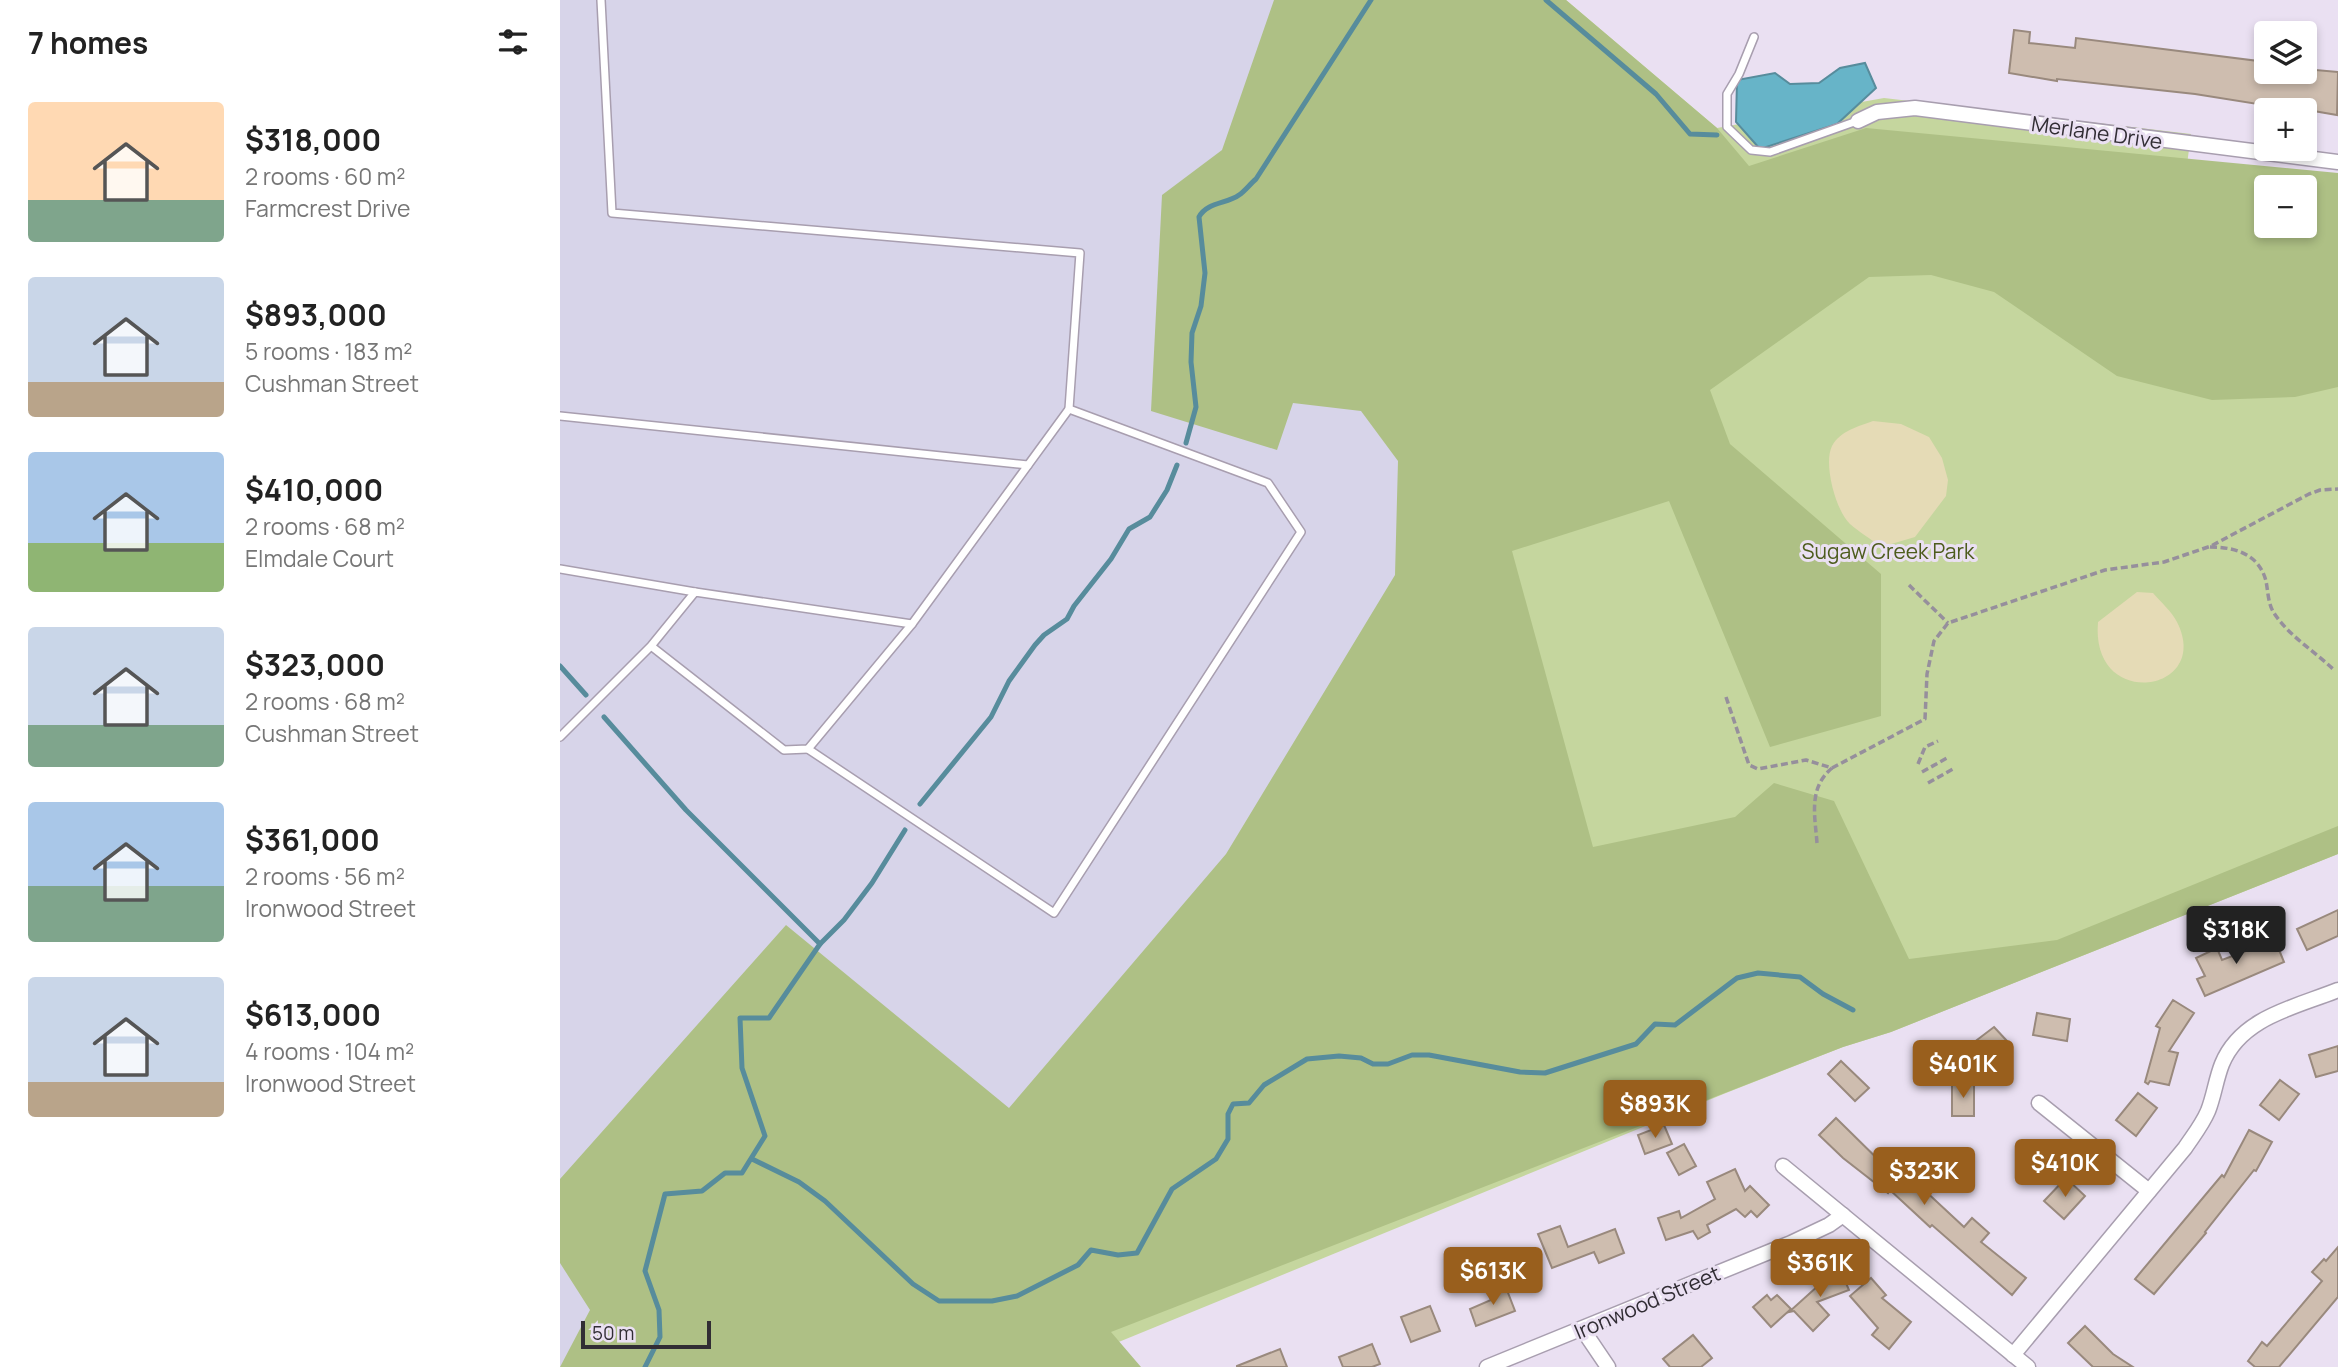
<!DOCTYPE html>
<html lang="en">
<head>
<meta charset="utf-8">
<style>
	:root { --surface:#fff; --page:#f6f6f6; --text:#222; --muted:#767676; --accent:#995f1d }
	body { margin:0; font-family:Manrope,sans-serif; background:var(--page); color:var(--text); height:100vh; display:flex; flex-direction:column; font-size:26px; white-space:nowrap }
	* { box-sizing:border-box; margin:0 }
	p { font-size:23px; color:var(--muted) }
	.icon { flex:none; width:38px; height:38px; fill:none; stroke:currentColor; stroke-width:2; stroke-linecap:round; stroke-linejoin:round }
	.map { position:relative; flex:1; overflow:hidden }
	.panel { display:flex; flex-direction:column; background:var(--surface); width:560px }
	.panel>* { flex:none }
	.buttons { position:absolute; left:1694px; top:21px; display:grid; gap:14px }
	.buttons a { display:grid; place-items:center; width:63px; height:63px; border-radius:7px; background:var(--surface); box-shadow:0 4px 10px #0003; font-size:35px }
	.scale { position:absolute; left:21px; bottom:18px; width:130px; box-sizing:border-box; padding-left:7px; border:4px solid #312d34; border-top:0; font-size:19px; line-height:24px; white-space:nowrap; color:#312d34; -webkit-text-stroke:5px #eae0f2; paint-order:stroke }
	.price { position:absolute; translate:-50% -60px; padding:0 16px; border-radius:7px; background:var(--accent); color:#fff; font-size:23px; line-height:46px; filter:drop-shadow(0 2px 4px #0008) }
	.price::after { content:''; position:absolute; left:50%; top:42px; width:21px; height:16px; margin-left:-10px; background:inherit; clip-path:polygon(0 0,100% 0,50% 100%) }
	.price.selected { background:#222; color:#fff }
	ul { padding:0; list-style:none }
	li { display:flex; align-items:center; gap:21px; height:175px; padding:0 28px }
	li span { display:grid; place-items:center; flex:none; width:196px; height:140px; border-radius:7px; color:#555 }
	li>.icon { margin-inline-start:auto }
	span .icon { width:84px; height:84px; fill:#fffc; stroke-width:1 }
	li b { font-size:30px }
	h2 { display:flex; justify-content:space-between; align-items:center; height:84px; padding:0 28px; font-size:30px }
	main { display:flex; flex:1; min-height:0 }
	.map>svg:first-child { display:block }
	.industrial { fill:#d7d4e9 }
	.green { fill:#c5d69e }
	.forest { fill:#aec085; fill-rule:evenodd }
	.sand { fill:#e5dbb6 }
	.water { fill:#67b4c8; stroke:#578c9c; stroke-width:2 }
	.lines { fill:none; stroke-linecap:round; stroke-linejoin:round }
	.stream { stroke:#578c9c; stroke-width:5 }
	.building { fill:#cebdaf; stroke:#99897d; stroke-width:2 }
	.service-casing { stroke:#a89eaf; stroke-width:10 }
	.minor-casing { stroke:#a89eaf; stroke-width:17 }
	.path { stroke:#968f9c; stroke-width:3.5; stroke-dasharray:7 3.5; stroke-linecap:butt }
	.service { stroke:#fff; stroke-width:7 }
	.minor { stroke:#fff; stroke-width:14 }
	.labels { text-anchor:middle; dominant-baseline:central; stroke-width:6; stroke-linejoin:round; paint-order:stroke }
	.street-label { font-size:21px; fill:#312d34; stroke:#eae0f2 }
	.park-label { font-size:21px; fill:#4d5c1d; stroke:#eae0f2 }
</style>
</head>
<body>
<main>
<section class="panel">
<h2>7 homes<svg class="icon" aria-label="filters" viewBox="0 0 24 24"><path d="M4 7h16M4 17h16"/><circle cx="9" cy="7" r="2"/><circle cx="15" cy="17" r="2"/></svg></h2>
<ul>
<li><span style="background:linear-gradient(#ffd9b3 70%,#7fa58c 0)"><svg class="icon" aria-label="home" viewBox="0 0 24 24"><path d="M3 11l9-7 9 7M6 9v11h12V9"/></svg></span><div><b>$318,000</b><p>2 rooms · 60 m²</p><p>Farmcrest Drive</p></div></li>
<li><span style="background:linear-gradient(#c9d6e8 75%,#b9a48a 0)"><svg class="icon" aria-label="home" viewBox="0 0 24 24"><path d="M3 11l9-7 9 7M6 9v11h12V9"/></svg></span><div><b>$893,000</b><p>5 rooms · 183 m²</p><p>Cushman Street</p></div></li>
<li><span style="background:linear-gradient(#a9c7e8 65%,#8fb573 0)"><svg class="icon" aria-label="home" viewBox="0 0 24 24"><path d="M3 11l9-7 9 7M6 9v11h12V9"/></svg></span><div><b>$410,000</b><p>2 rooms · 68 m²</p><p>Elmdale Court</p></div></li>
<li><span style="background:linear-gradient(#c9d6e8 70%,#7fa58c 0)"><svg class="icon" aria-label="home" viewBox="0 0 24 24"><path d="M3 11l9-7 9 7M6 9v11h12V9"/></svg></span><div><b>$323,000</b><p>2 rooms · 68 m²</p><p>Cushman Street</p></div></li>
<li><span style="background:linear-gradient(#a9c7e8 60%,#7fa58c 0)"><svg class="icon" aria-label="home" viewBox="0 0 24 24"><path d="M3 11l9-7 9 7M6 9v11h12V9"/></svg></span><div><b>$361,000</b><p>2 rooms · 56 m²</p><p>Ironwood Street</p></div></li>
<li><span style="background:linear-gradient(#c9d6e8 75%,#b9a48a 0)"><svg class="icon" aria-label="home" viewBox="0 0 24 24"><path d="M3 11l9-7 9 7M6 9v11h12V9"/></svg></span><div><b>$613,000</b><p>4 rooms · 104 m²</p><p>Ironwood Street</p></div></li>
</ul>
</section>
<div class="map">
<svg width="1778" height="1367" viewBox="0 0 1778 1367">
	<rect width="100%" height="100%" fill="#eae0f2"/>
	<!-- industrial -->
	<path class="industrial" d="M0 0H731L884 498 473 1237 182 1068 0 1367Z"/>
	<!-- green -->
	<path class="green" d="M731 0H1006L1157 128 1324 98 1631 134 1625 180 1706 226H1745L1778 198V854L1331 1032 1283 1047 1166 1093 544 1348 473 1237 884 498Z"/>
	<!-- forest -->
	<path class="forest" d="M714 0H1006L1157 128 1189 166 1306 128 1778 173V387L1735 397 1652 400 1557 376 1434 292 1371 275 1309 277 1150 390 1170 444 1321 574V716L1210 747 1109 501 952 551 1033 847 1175 817 1214 783 1274 801 1349 959 1497 940 1778 826V854L1331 1032 1283 1047 551 1332 581 1367H0L30 1310 0 1263V1179L226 925 449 1108 666 854 835 575 838 461 801 411 733 403 717 450 591 411 602 195 662 150ZM1706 187H1745V226H1706Z"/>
	<!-- sand -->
	<g class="sand">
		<path d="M1313 421 1341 424 1369 437 1382 458 1388 480 1386 496 1355 537 1321 547C1311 539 1299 532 1290 524 1276 511 1263 464 1272 446 1280 431 1299 426 1313 421Z"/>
		<path d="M1577 592 1593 593C1601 602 1612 612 1617 622 1653 693 1530 712 1538 622Z"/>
	</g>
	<!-- water -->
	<path class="water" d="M1305 63 1316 88 1277 124 1200 149 1176 122 1177 80 1215 73 1230 84 1259 83 1280 68Z"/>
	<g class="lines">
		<!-- stream -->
		<g class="stream">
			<path d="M986 0 1096 94 1130 134 1157 135"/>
			<path d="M626 443 636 407 631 362 632 333 641 306 645 273 639 217C647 202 667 204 679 195 685 191 690 184 696 179L811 0"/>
			<path d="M0 666 26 695"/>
			<path d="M44 717 126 810 260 944"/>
			<path d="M360 804 431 717 449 681 475 645 484 635 507 619 514 606 551 559 569 529 590 517 607 490 617 465"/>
			<path d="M192 1159 239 1182 265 1201 353 1284 379 1301H432L457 1296 518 1265 531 1250 558 1255 577 1253 612 1189 656 1159 668 1139V1114L673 1104 689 1103 704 1085 747 1059 779 1056 801 1058 813 1064H828L852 1055H869L960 1072 985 1073 1076 1044 1095 1024 1115 1025 1177 978 1198 973 1240 977 1263 994 1293 1010"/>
			<path d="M85 1367 100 1337 99 1310 85 1271 105 1194 142 1191 165 1173H182L205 1136 182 1068 180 1018H209L260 944 284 920 312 883 345 830"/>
		</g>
	</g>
	<!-- building -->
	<g class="building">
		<path d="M1454 30 1470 32 1469 43 1515 48 1516 38 1706 62V72H1745V69L1778 72 1777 115 1713 104 1712 110 1697 108 1698 104 1635 94 1497 79V81L1449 73Z"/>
		<path d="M1778 910V936L1747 950 1737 929Z"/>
		<path d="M1715 940 1724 962 1645 996 1637 979 1645 976 1636 958 1657 948 1662 960Z"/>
		<path d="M1613 1000 1634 1013 1609 1051 1618 1053 1609 1085 1590 1081 1588 1084 1585 1082 1600 1028 1596 1026Z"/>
		<path d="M1477 1013 1510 1019 1507 1041 1473 1035Z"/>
		<path d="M1434 1027 1447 1041 1424 1061 1409 1046Z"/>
		<path d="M1778 1046V1071L1756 1077 1749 1055Z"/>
		<path d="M1281 1061 1309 1088 1295 1101 1268 1074Z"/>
		<path d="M1720 1080 1739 1094 1719 1120 1700 1105Z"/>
		<rect x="1392" y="1083" width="22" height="33"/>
		<path d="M1578 1093 1597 1108 1576 1136 1556 1120Z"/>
		<path d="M1276 1118 1338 1179 1342 1175 1359 1190 1361 1187 1404 1227 1412 1218 1429 1233 1421 1242 1466 1278 1452 1295 1372 1225 1370 1227 1330 1190 1328 1193 1283 1158 1259 1135Z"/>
		<path d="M1104 1125 1112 1144 1085 1154 1078 1135Z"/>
		<path d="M1689 1130 1712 1142 1696 1171 1694 1170 1645 1232 1646 1233 1594 1294 1575 1279 1662 1175 1664 1177Z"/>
		<path d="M1124 1144 1136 1166 1119 1175 1107 1153Z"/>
		<path d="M1175 1169 1185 1191 1190 1186 1209 1205 1197 1217 1191 1211 1185 1217 1176 1209 1147 1225 1150 1232 1138 1239 1133 1231 1106 1240 1098 1218 1119 1211 1121 1218 1155 1199 1147 1182Z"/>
		<path d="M1506 1178 1525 1196 1504 1219 1484 1201Z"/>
		<path d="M1000 1226 1008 1247 1055 1229 1064 1253 1039 1263 1034 1252 992 1268 978 1234Z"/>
		<path d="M1778 1247V1297L1719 1367H1695L1688 1361 1702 1342 1707 1346 1762 1281 1752 1272 1764 1259 1766 1261Z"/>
		<path d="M1270 1270 1273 1277 1282 1274 1289 1290 1257 1302 1269 1315 1253 1331 1234 1311 1229 1312 1259 1285 1255 1276Z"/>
		<path d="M1311 1278 1326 1295 1322 1298 1351 1322 1329 1349 1312 1335 1318 1328 1290 1296Z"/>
		<path d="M945 1285 955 1311 916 1326 910 1309 931 1300 928 1292Z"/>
		<path d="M1207 1295 1211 1300 1217 1295 1231 1309 1211 1327 1193 1307Z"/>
		<path d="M870 1306 880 1331 851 1342 841 1317Z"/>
		<path d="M1525 1326 1553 1354 1573 1367H1533L1508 1343Z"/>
		<path d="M1133 1335 1152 1358 1141 1367H1110L1103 1359Z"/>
		<path d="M812 1344 820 1364 812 1367H783L779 1357Z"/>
		<path d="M720 1349 727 1367H677V1366Z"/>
	</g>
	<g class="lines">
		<!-- service casing -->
		<g class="service-casing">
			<g id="service">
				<path d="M41 0 52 213 520 253 509 409"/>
				<path d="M1194 37 1179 74 1167 94V127L1191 150 1210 152 1297 121"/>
				<path d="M0 416 468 465"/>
				<path d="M0 569 135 592"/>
				<path d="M0 737 91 646 135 592 352 624 248 749 224 750 91 646"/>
				<path d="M248 749 494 913 741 532 708 483 509 409 352 624"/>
			</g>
		</g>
		<!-- minor casing -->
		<g class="minor-casing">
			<g id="minor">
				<path d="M1298 121 1317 112 1355 108 1778 162"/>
				<path d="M1479 1103 1589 1191"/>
				<path d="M1223 1166 1468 1367"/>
				<path d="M1023 1330 1048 1367"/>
				<path d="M1453 1355 1625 1148C1633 1136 1642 1125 1648 1111 1654 1096 1656 1079 1662 1064 1681 1017 1736 1007 1778 990"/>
				<path d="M927 1367 1231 1243 1269 1225 1283 1215"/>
			</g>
		</g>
		<!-- path -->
		<g class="path">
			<path d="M1650 547C1675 547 1699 554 1706 581 1708 591 1708 604 1714 613 1728 635 1754 651 1773 669"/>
			<path d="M1349 585 1388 623"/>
			<path d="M1166 697 1189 765 1198 769 1246 760 1272 768 1365 719 1367 674 1374 641 1388 623 1545 570 1604 562 1651 546 1749 494 1760 490 1778 489"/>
			<path d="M1358 764 1365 747 1378 741"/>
			<path d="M1362 772 1387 758"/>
			<path d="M1368 783 1393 769"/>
			<path d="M1257 843C1255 816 1248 788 1272 768"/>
		</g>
		<!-- service -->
		<use href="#service" class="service"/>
		<!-- minor -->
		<use href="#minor" class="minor"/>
	</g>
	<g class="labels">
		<!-- street labels -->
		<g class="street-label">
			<text transform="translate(1537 132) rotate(8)">Merlane Drive</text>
			<text transform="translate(1087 1302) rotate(-23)">Ironwood Street</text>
		</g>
		<!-- park labels -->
		<g class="park-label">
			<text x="1328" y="551">Sugaw Creek Park</text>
		</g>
	</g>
</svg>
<div class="buttons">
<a><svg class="icon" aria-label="layers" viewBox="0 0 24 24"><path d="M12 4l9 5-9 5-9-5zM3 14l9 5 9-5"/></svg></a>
<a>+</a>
<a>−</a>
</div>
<div class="scale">50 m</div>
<b class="price selected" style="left:1676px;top:966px">$318K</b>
<b class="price" style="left:1403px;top:1100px">$401K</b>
<b class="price" style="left:1095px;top:1140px">$893K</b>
<b class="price" style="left:1505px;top:1199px">$410K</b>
<b class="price" style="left:1364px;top:1207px">$323K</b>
<b class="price" style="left:1260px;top:1299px">$361K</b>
<b class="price" style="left:933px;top:1307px">$613K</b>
</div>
</main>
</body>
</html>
